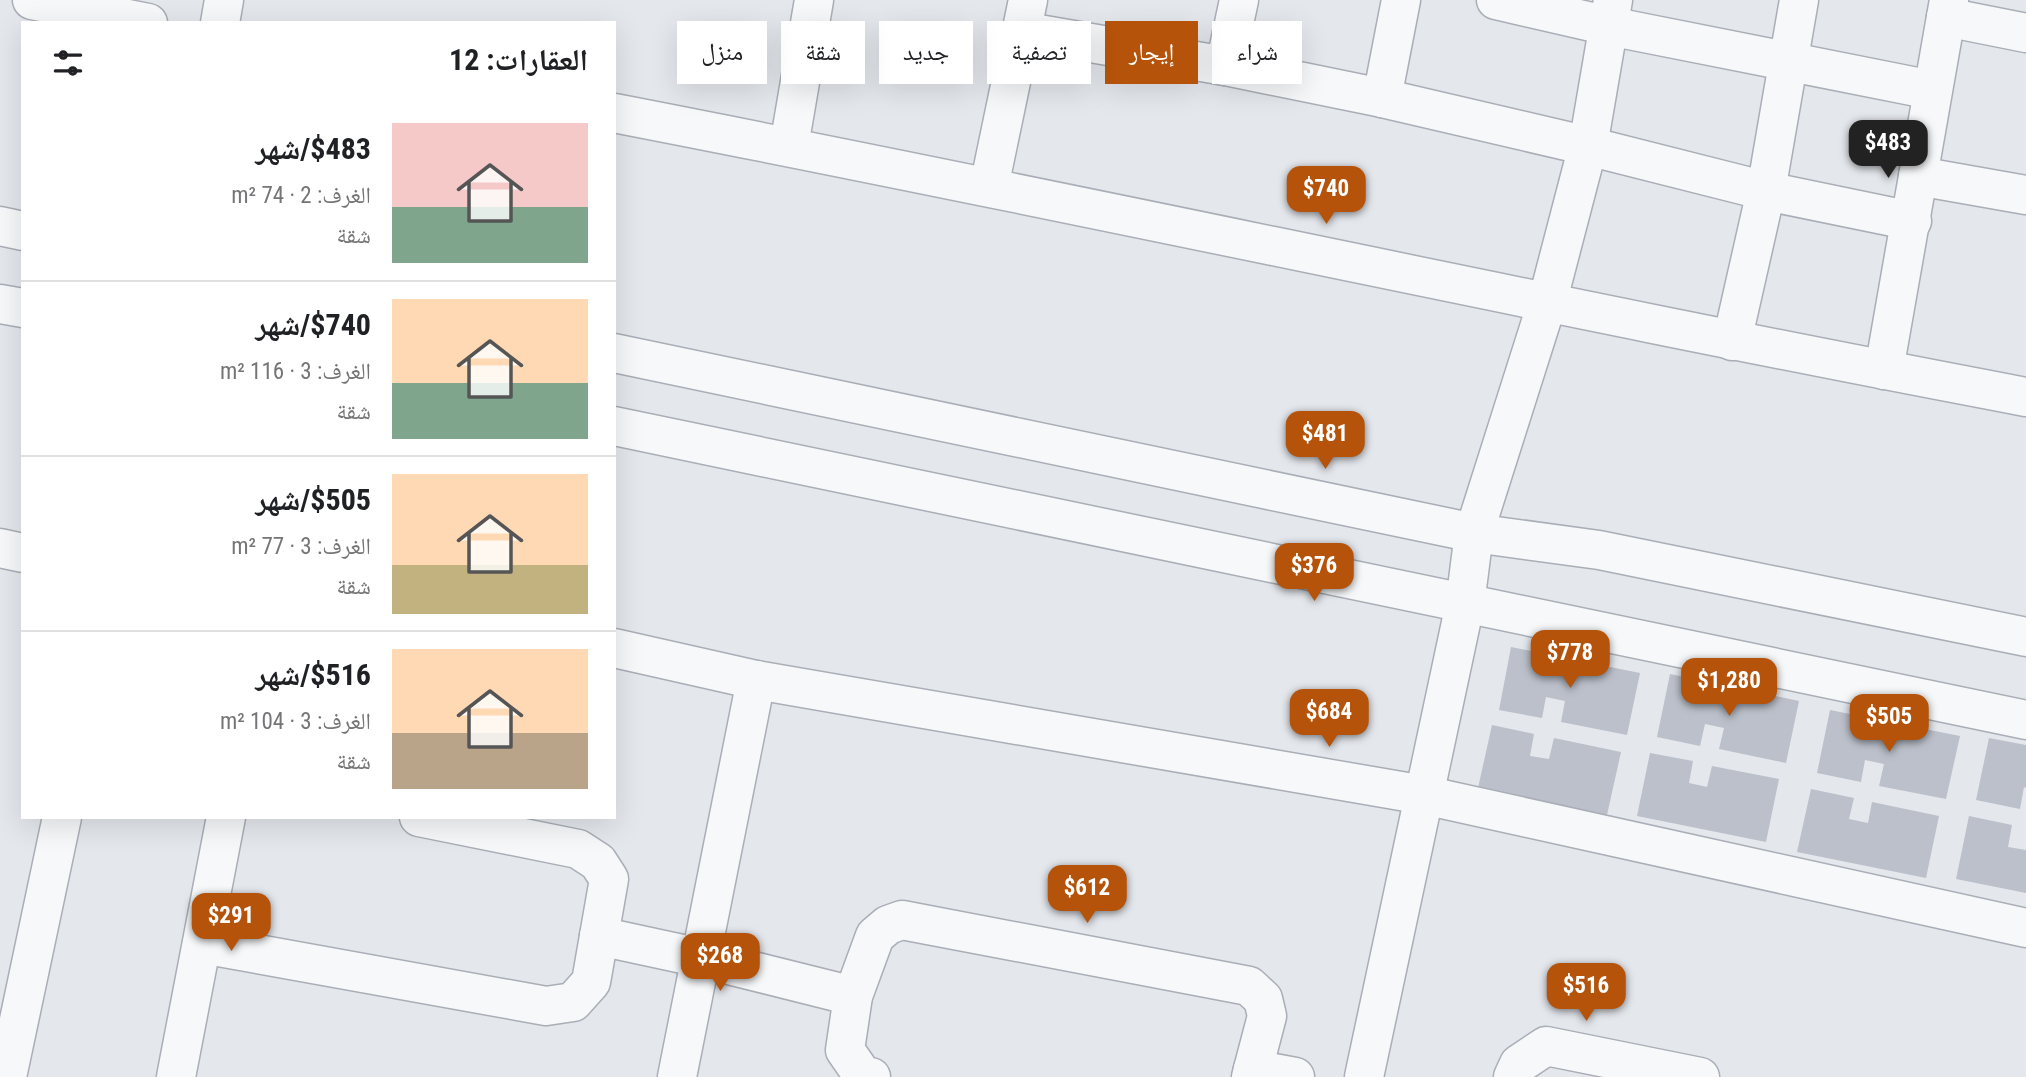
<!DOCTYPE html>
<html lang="ar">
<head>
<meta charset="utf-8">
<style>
	:root { --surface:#fff; --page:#f6f6f6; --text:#202124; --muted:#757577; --line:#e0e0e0; --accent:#b45309 }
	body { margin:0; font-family:"Roboto Condensed","Noto Naskh Arabic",sans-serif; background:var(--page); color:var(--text); direction:rtl; height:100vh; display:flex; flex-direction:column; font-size:26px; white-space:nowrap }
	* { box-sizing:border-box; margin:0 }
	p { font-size:23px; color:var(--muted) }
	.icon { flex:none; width:38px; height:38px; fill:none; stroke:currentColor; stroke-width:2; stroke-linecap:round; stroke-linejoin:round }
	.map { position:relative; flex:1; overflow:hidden; direction:ltr }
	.drawer { position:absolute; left:21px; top:21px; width:595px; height:798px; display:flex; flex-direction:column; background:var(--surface); border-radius:0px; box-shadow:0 7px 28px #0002; direction:rtl }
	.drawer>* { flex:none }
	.guide { position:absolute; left:637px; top:21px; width:665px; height:63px; direction:rtl; display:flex; gap:14px }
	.price { position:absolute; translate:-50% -60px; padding:0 16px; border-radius:14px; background:var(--accent); color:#fff; font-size:23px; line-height:46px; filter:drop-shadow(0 2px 4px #0008) }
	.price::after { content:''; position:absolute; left:50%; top:42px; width:21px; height:16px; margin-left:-10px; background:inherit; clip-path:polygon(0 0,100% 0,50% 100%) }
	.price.on { background:#222; color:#fff }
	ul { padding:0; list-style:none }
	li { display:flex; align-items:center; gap:21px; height:175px; padding:0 28px }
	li+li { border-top:2px solid var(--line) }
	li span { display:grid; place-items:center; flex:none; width:196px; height:140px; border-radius:0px; color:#555 }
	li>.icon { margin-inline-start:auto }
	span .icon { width:84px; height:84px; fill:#fffc; stroke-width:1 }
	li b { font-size:30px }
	h2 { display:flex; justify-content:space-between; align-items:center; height:84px; padding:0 28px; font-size:30px }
	.tag { padding:0 24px; border-radius:0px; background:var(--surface); box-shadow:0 7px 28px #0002; font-size:24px; line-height:63px }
	.tag.on { background:var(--accent); color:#fff }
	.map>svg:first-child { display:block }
	.building { fill:#bbc0ca }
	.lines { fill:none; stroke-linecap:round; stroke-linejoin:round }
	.minor-casing { stroke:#a9aeb7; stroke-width:41 }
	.minor { stroke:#f7f8fa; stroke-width:38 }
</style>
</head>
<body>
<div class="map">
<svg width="2026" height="1077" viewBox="0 0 2026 1077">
	<rect width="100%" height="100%" fill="#e4e7ec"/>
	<!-- building -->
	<g class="building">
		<path d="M1511 647 1640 673 1627 735 1561 722 1565 701 1546 697 1542 718 1499 710Z"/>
		<path d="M1670 674 1799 701 1786 763 1719 749 1724 728 1705 724 1700 746 1657 737Z"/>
		<path d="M1830 710 1960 736 1946 799 1879 786 1884 764 1865 760 1861 782 1817 773Z"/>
		<path d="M1492 725 1534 734 1530 756 1549 759 1554 738 1621 752 1607 815 1478 788Z"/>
		<path d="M1989 738 2026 745V788L2024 787 2020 809 1976 800Z"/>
		<path d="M1650 753 1693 761 1689 783 1707 787 1712 766 1779 779 1766 842 1637 816Z"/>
		<path d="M1811 789 1854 798 1849 819 1868 823 1872 802 1939 816 1926 878 1797 852Z"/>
		<path d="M1969 816 2012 825 2008 847 2026 850V893L1956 879Z"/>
	</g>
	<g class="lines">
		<!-- minor casing -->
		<g class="minor-casing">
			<g id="minor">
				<path d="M32 0 148 23"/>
				<path d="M1239 0 1225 66 1382 98 1588 146 1766 191 1912 221"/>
				<path d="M1496 0 1609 26 1932 90"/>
				<path d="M1946 17 2026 33"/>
				<path d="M220 23 224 0"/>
				<path d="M1021 31 1225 66"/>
				<path d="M1382 98 1401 0"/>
				<path d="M614 113C1086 204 1554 308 2026 397"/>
				<path d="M789 146 814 0"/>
				<path d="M1918 176 2026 195"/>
				<path d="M989 187 1028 0"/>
				<path d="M0 226 23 231"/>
				<path d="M0 304 23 308"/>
				<path d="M1732 341 1766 191 1799 0"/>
				<path d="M614 353 1474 533 1599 550 2026 637"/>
				<path d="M1884 370 1949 0"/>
				<path d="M614 426 2026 720"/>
				<path d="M0 548 23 553"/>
				<path d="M614 648 756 680 1424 795 2026 928"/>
				<path d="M599 936 701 958 853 996"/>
				<path d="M202 944 546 1006 573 1002 591 982 609 879 598 862 578 849 419 817"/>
				<path d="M1253 1069 1295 1077"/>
				<path d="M7 1077 62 817"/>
				<path d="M176 1077 226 817"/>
				<path d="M677 1077 756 680"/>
				<path d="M871 1077 863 1076 845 1050 853 996 875 936 888 925 902 920 1249 986 1263 999 1267 1016 1251 1077"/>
				<path d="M1364 1077 1465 604 1474 533 1547 303 1588 146 1613 0"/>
				<path d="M1513 1077 1519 1064 1546 1046 1700 1077"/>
			</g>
		</g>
		<!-- minor -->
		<use href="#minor" class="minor"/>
	</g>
</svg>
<b class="price on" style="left:1888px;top:180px">$483</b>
<b class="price" style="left:1326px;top:226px">$740</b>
<b class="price" style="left:1325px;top:471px">$481</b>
<b class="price" style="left:1314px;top:603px">$376</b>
<b class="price" style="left:1570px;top:690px">$778</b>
<b class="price" style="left:1729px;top:718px">$1,280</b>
<b class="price" style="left:1329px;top:749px">$684</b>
<b class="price" style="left:1889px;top:754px">$505</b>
<b class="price" style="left:1087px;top:925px">$612</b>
<b class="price" style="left:231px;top:953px">$291</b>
<b class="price" style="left:720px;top:993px">$268</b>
<b class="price" style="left:1586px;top:1023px">$516</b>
<div class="guide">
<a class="tag">شراء</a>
<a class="tag on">إيجار</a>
<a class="tag">تصفية</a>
<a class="tag">جديد</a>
<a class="tag">شقة</a>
<a class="tag">منزل</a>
</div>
<section class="drawer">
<h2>العقارات: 12<svg class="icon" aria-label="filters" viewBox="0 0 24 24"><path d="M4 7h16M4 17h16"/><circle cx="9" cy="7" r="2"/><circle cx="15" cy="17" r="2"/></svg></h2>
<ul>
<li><span style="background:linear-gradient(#f6c9c9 60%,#7fa58c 0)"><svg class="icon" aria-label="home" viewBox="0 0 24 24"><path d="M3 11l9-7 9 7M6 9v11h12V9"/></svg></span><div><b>$483/شهر</b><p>الغرف: 2 · 74 m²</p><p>شقة</p></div></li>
<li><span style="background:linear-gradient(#ffd9b3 60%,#7fa58c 0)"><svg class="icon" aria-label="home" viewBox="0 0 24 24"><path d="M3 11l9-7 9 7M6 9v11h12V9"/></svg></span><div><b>$740/شهر</b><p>الغرف: 3 · 116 m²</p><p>شقة</p></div></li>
<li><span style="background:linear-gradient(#ffd9b3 65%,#c2b280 0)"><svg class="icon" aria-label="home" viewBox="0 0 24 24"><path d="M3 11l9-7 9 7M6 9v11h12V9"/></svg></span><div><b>$505/شهر</b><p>الغرف: 3 · 77 m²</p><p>شقة</p></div></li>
<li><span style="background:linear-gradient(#ffd9b3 60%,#b9a48a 0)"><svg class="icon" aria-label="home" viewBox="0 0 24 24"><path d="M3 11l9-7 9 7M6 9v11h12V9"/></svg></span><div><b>$516/شهر</b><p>الغرف: 3 · 104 m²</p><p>شقة</p></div></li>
</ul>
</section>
</div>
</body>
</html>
